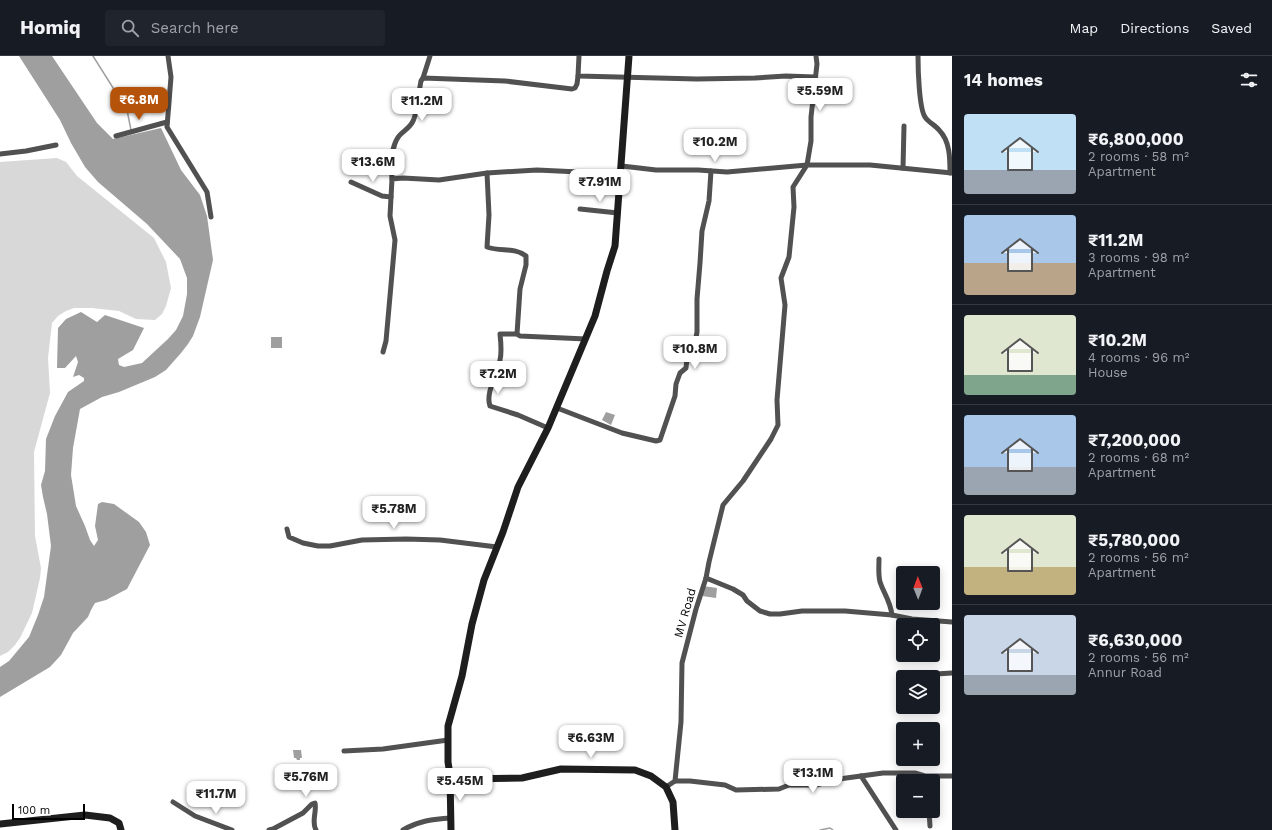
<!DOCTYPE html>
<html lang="en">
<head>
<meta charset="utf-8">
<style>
	:root { --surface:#171b24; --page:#20242c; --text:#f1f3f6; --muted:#9ea1a6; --line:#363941; --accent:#b45309 }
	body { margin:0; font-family:"Work Sans",sans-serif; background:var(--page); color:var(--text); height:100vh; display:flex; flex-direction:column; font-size:15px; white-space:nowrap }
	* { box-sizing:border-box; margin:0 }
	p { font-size:13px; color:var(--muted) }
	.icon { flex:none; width:22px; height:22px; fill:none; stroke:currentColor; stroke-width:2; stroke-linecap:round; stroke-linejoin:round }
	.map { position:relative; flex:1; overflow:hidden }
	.panel { display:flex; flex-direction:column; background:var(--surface); width:320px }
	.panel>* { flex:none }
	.needle { width:26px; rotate:359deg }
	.fabs { position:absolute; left:896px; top:510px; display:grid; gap:8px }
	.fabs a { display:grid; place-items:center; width:44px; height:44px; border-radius:4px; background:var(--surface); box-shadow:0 2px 10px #0003; font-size:20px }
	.scale { position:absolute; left:12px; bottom:10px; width:73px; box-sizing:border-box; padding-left:4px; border:2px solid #000; border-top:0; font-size:11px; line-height:14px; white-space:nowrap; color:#000; -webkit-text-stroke:3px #fff; paint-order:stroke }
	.price { position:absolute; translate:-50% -34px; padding:0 9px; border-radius:8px; background:#fff; color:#222; font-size:13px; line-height:26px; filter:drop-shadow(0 1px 2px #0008) }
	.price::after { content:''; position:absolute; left:50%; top:24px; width:12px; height:9px; margin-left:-6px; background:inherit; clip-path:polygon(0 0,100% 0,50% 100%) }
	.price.current { background:var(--accent); color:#fff }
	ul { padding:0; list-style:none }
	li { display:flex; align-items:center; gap:12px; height:100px; padding:0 12px }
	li+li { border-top:1px solid var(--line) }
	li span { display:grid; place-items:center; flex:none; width:112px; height:80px; border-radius:4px; color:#555 }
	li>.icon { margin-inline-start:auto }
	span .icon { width:48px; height:48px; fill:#fffc; stroke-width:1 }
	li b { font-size:17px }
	h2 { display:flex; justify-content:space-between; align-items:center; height:48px; padding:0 12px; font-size:17px }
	header { display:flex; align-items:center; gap:24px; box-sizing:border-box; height:56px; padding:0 20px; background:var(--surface); border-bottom:1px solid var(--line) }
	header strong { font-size:19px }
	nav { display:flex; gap:22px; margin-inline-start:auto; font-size:14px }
	.search { width:280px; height:36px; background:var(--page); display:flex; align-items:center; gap:10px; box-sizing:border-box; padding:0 14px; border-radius:4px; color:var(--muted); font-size:15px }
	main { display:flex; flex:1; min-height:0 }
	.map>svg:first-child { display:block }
	.green { fill:#d8d8d8 }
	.water { fill:#9f9f9f }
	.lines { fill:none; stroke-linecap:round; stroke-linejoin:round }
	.stream { stroke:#9f9f9f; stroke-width:1.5 }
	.street { stroke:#515151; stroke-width:5 }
	.secondary { stroke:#1e1e1e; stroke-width:7 }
	.labels { text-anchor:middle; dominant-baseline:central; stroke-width:3; stroke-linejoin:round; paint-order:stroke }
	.street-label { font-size:12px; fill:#000; stroke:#fff }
</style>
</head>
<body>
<header>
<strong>Homiq</strong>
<div class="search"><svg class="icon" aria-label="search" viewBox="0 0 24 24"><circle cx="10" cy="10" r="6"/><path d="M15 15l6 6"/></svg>Search here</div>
<nav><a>Map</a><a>Directions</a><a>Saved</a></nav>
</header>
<main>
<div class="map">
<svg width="952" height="774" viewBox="0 0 952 774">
	<rect width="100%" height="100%" fill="#fff"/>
	<!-- green -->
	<path class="green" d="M57 102 66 106 77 120 154 182 166 206 171 232 166 250 162 258 155 264 136 263 119 255 92 252H74L66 255 58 260 52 267 48 302 50 337 34 396 35 480 41 512 40 522 32 557 20 582 15 589 8 596 0 600V106Z"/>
	<!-- water -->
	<g class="water">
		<path d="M19 0H52L97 67 113 83 161 72 181 114 200 139 207 160 213 204 200 261 193 280 188 288 181 297 166 314 155 321 119 336 102 341 80 353 73 392 71 419 76 450 85 470 90 484 94 490 98 484 95 470 98 448 102 446 114 448 139 466 146 476 150 489 127 533 106 544 95 547 91 554 88 561 73 577 61 599 50 611 0 641V611L9 605 29 581 38 559 44 541 51 490 47 458 43 441 41 429 45 415 46 383 55 360 68 336 84 325V322L79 319 73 321 78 306 76 300 65 312H57L58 272 66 263 81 256 97 266 105 259 144 272 133 294 118 303 119 309 124 311 142 307 168 283 176 274 183 260 187 238V222L180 203 147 168 98 126 85 111 71 87 60 64Z"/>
		<rect x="271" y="281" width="11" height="11"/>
		<path d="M606 356 615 359 611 369 602 364Z"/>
		<path d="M703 530 717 532 716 542 702 540Z"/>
		<path d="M293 694H301L302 702H300V704H297L296 702H294Z"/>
	</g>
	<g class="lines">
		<!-- stream -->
		<g class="stream">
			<path d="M93 0 127 54 131 74"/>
			<path d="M820 774 830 772 833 774"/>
		</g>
		<!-- street -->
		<g class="street">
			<path d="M168 0 171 21 167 71 207 136 211 161"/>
			<path d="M579 0 578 20 697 23 755 22 786 20 815 21"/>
			<path d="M918 0C918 12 919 52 925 61 928 66 935 69 939 74 950 85 950 102 950 117"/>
			<path d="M423 22 430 0"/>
			<path d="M116 80 167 66"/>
			<path d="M0 98 26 95 56 89"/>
			<path d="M622 110 656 114H698L727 116 807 109 811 85V61L817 8 816 0"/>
			<path d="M903 112 904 70"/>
			<path d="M487 117 489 159 487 191C501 196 515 191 526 200V209L520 233 517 278 520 280 586 283"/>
			<path d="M392 123C391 111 391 90 399 80 403 75 410 72 413 65 417 58 419 34 421 25L423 22 505 25 572 33 575 32 577 28 578 20"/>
			<path d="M351 126 382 140 391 141"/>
			<path d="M580 153 618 157"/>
			<path d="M517 278H500C501 287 502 296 500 304 498 317 485 337 490 350L493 351 518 359 548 372"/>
			<path d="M383 296 386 285 395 184 390 160 392 123 403 122 439 124 487 117 537 114 621 118"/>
			<path d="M557 352 622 377 656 385 660 384 675 340 676 328 680 317 686 312 687 302 695 287 697 276V243L700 207 702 175 709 145 711 115"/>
			<path d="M287 473 289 481 303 487 318 490H330L362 484 406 483 440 484 497 491"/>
			<path d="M879 503C879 511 878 518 880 526 884 538 890 544 892 559"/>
			<path d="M706 522 709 506 723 449 743 425 771 383 778 369 777 344 785 249 781 222 789 201 794 151 793 131 807 109H870L952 117"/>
			<path d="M930 621 936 618 952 617"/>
			<path d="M344 695 383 693 448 684"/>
			<path d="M861 720 896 774"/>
			<path d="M675 725H690L725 729 736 734 779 733 789 729H816L839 723 883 717H915L925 720H952"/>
			<path d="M666 731 675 725 681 666 682 607 696 553 706 522 733 533 743 539 747 545 760 555 770 558H780L802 555H845L892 559 912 563 952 566"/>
			<path d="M173 746 195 760 232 774"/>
			<path d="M929 755 930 770"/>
			<path d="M269 774 273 773 303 757 312 748 315 747C317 756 311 766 316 774"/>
			<path d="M403 774C418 765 433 763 451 762"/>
		</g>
		<!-- secondary -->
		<g class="secondary">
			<path d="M450 719 461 723 522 722 561 713 635 714 651 720 666 731 673 746 675 774"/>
			<path d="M0 768 85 759 110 762 119 767 121 774"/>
			<path d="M451 774 450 719 448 706V670L462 620 472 568 484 524 503 476 518 431 548 372 595 260 607 215 615 190 629 0"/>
		</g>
	</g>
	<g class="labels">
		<!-- street labels -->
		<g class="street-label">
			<text transform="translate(685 557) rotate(-74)">MV Road</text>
		</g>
	</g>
</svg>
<div class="fabs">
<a><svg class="needle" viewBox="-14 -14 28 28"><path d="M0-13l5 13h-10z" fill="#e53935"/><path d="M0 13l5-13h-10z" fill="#9ea1a6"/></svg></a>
<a><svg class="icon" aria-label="locate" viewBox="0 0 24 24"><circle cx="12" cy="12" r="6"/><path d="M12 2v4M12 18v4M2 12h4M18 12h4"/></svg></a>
<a><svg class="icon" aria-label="layers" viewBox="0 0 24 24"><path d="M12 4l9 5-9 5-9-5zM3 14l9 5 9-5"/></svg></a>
<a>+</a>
<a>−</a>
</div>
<div class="scale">100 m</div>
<b class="price" style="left:820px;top:56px">₹5.59M</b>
<b class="price current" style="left:139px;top:65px">₹6.8M</b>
<b class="price" style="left:422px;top:66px">₹11.2M</b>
<b class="price" style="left:715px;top:107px">₹10.2M</b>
<b class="price" style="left:373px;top:127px">₹13.6M</b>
<b class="price" style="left:600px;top:147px">₹7.91M</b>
<b class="price" style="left:695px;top:314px">₹10.8M</b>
<b class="price" style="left:498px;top:339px">₹7.2M</b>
<b class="price" style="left:394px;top:474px">₹5.78M</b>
<b class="price" style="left:591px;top:703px">₹6.63M</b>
<b class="price" style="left:813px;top:738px">₹13.1M</b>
<b class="price" style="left:306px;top:742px">₹5.76M</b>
<b class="price" style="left:460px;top:746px">₹5.45M</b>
<b class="price" style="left:216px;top:759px">₹11.7M</b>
</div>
<section class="panel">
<h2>14 homes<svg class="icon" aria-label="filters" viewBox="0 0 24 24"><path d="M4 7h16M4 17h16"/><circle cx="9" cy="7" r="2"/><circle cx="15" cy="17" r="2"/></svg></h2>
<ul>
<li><span style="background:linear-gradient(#bfe0f5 70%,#9aa5b1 0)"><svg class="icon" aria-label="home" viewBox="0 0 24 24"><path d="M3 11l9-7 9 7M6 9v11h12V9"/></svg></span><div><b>₹6,800,000</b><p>2 rooms · 58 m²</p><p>Apartment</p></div></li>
<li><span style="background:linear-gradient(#a9c7e8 60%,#b9a48a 0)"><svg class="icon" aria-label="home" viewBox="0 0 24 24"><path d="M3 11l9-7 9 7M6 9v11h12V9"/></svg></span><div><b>₹11.2M</b><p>3 rooms · 98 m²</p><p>Apartment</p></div></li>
<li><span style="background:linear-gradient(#dfe7d0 75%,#7fa58c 0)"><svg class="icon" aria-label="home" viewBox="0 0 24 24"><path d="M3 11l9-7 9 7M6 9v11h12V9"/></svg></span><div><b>₹10.2M</b><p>4 rooms · 96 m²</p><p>House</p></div></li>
<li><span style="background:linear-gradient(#a9c7e8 65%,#9aa5b1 0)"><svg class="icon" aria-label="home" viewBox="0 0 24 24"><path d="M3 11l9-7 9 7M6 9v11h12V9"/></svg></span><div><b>₹7,200,000</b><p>2 rooms · 68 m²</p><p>Apartment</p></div></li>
<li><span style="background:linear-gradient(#dfe7d0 65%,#c2b280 0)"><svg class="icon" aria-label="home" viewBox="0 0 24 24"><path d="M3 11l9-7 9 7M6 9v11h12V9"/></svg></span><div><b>₹5,780,000</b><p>2 rooms · 56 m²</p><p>Apartment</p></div></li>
<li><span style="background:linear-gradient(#c9d6e8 75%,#9aa5b1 0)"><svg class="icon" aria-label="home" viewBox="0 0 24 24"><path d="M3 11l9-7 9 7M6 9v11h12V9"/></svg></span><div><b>₹6,630,000</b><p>2 rooms · 56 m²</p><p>Annur Road</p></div></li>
</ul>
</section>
</main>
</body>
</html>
